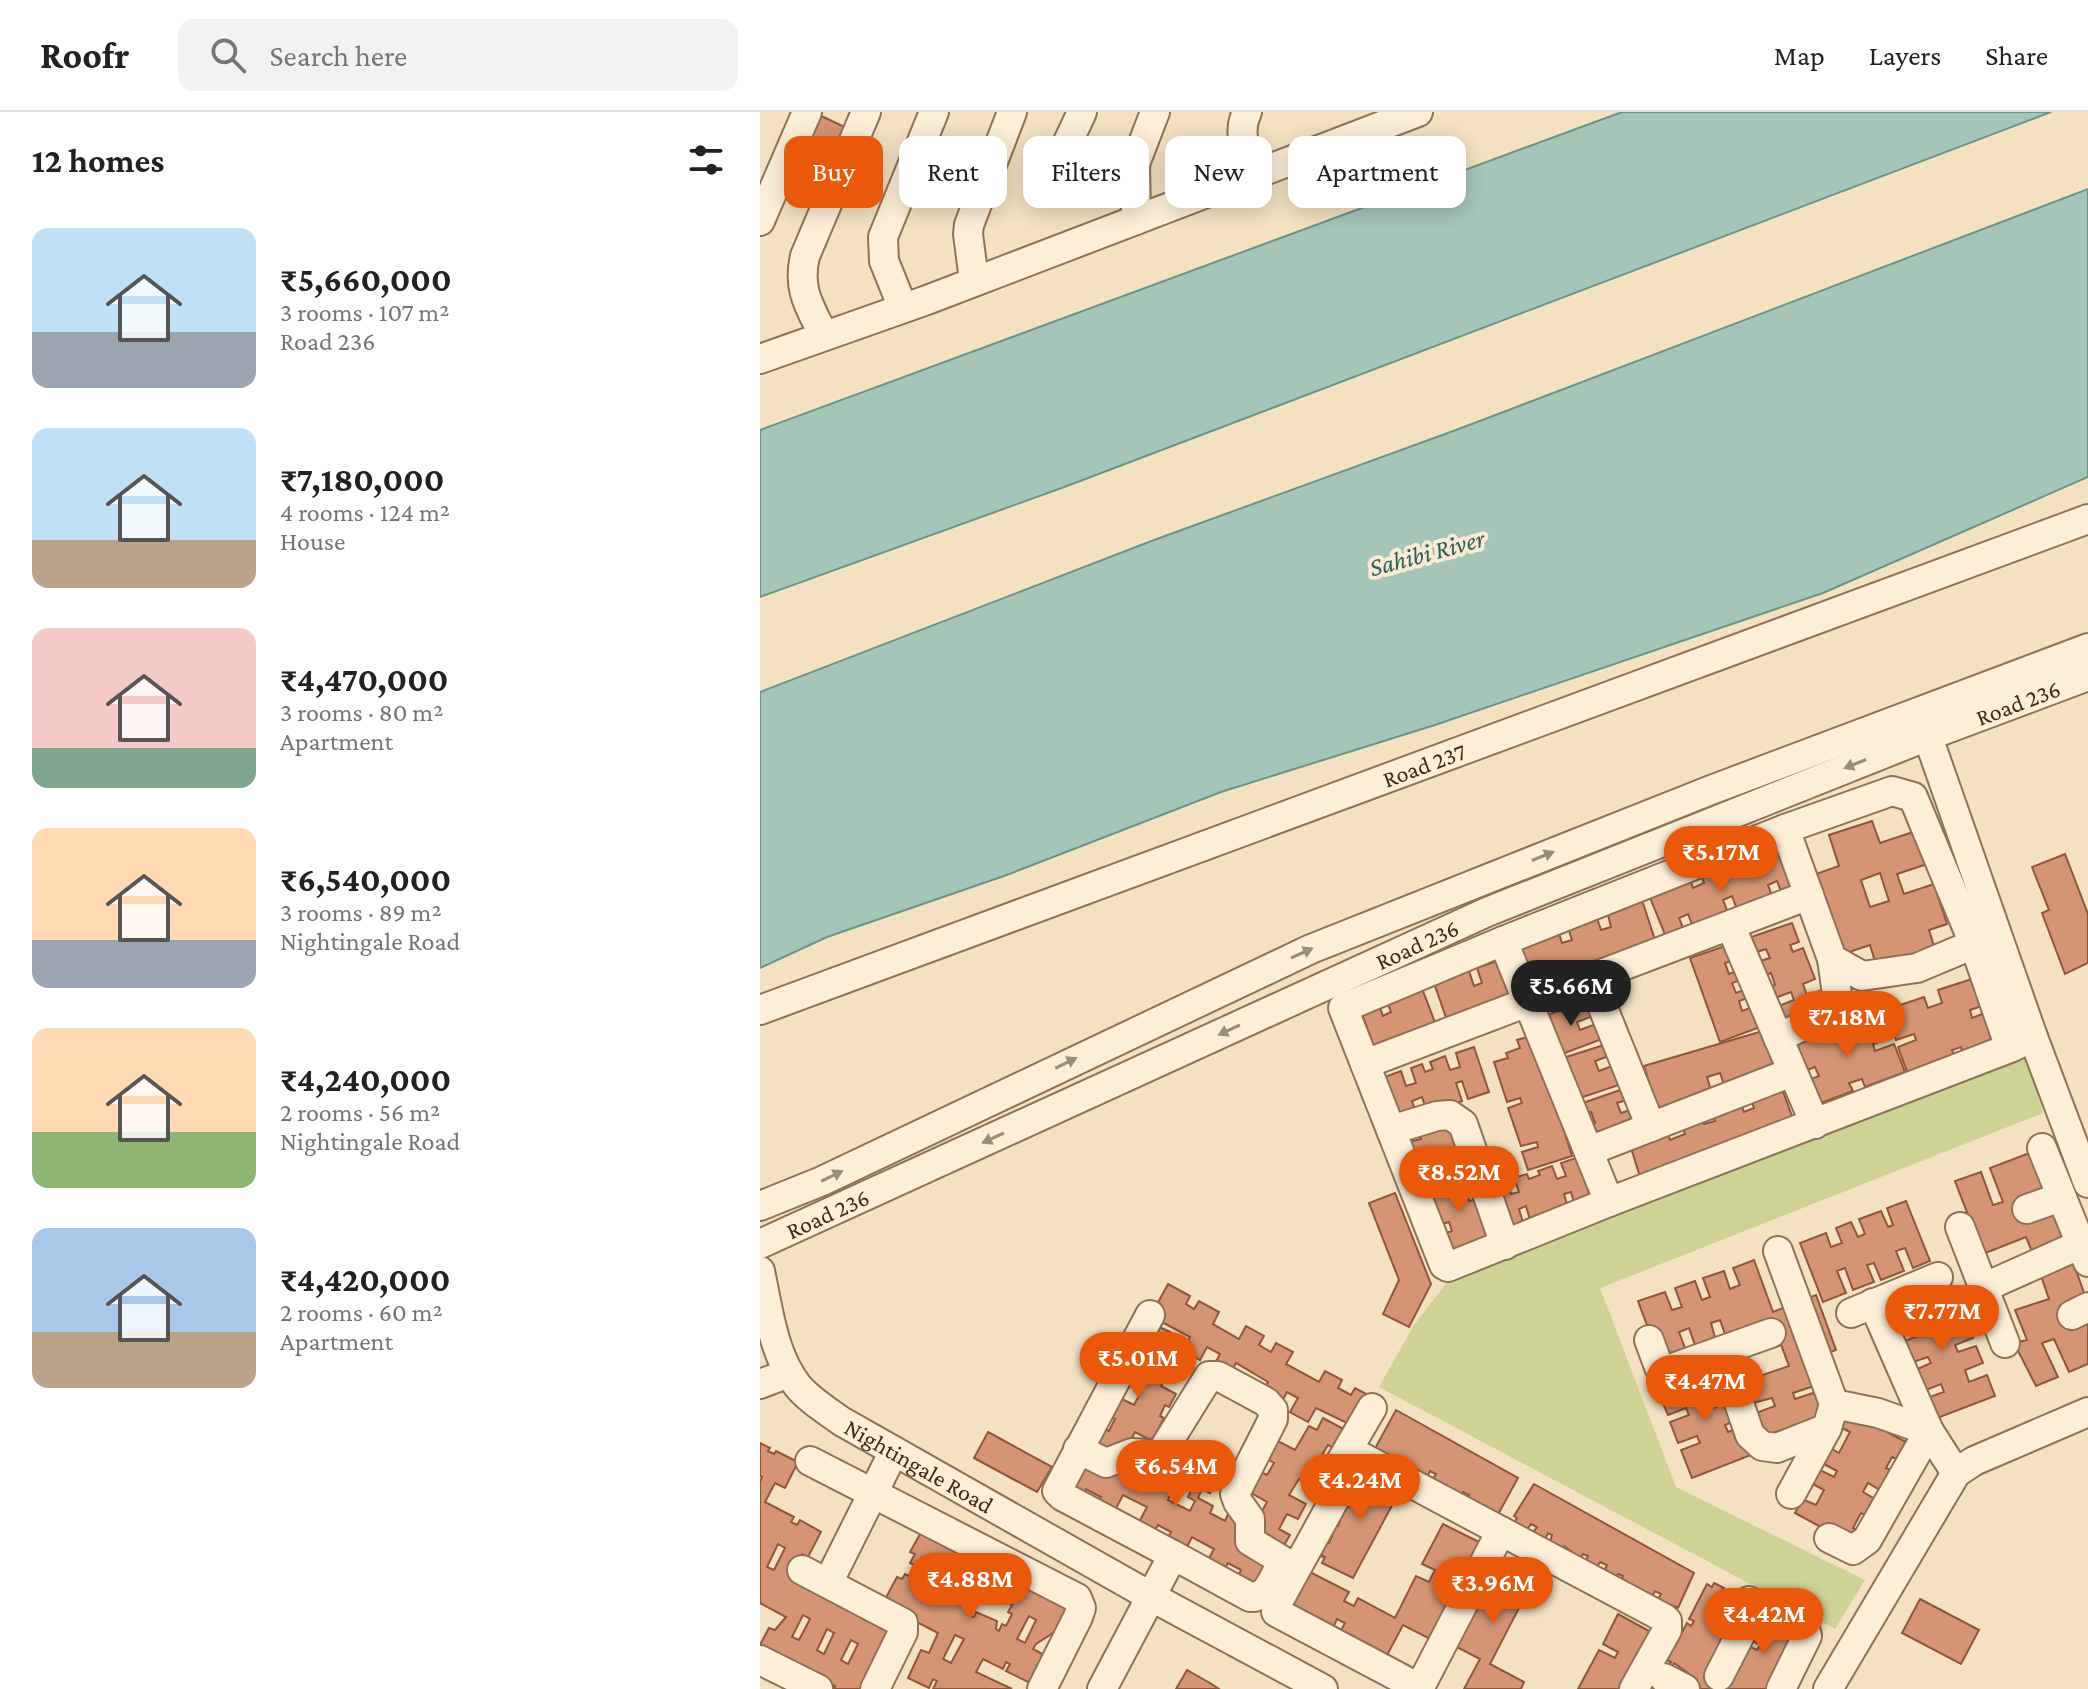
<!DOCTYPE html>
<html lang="en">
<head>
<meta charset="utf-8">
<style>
	:root { --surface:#fff; --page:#f2f2f2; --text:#202124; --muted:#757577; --line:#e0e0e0; --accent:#ea580c }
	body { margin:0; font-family:"Crimson Pro",serif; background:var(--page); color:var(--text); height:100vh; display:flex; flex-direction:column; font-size:30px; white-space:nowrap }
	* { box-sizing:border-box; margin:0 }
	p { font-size:26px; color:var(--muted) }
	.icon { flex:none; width:44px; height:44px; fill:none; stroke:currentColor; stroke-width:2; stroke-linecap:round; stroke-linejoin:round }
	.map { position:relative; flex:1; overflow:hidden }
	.details { display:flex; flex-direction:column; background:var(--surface); width:760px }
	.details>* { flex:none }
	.guide { position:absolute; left:24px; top:24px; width:760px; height:72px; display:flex; gap:16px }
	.price { position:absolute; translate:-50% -68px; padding:0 18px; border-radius:28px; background:var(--accent); color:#fff; font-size:26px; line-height:52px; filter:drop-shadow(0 2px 4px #0008) }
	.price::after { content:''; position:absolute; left:50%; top:48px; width:24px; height:18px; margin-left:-12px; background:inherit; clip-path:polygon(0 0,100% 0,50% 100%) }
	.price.on { background:#222; color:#fff }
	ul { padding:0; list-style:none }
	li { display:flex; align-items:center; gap:24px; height:200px; padding:0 32px }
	li span { display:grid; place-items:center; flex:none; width:224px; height:160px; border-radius:16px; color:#555 }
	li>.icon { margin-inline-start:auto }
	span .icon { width:96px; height:96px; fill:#fffc; stroke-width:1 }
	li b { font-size:34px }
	h2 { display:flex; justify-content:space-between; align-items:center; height:96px; padding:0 32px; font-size:34px }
	.tag { padding:0 28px; border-radius:16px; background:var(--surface); box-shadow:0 4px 20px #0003; font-size:28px; line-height:72px }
	.tag.on { background:var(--accent); color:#fff }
	header { display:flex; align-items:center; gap:48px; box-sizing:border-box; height:112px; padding:0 40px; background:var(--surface); border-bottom:2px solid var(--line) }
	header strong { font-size:38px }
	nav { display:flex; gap:44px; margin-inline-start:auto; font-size:28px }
	.search { width:560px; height:72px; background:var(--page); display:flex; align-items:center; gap:20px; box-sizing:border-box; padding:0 28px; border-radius:16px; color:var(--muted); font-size:30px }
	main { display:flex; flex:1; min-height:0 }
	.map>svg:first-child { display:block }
	.green { fill:#cfd295 }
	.water { fill:#a5c5b9; stroke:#6a9587; stroke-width:2 }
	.building { fill:#d59574; stroke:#91563a; stroke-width:2; fill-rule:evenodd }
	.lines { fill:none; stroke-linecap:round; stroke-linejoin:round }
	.minor-casing { stroke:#8f7157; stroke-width:32 }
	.minor { stroke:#fceed7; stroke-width:28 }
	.oneway { fill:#9c8c7a }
	.labels { text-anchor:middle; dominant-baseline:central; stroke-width:8; stroke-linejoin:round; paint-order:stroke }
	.street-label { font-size:24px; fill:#3d2a1d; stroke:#f9ebd3 }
	.water-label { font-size:26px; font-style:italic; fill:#2a5f57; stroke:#f9ebd3 }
</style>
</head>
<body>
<header>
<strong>Roofr</strong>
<div class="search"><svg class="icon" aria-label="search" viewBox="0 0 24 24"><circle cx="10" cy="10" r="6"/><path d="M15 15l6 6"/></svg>Search here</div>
<nav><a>Map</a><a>Layers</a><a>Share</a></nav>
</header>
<main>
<section class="details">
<h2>12 homes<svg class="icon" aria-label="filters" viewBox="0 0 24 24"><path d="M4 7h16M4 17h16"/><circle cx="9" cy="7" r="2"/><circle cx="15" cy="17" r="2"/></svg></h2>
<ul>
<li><span style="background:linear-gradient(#bfe0f5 65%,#9aa5b1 0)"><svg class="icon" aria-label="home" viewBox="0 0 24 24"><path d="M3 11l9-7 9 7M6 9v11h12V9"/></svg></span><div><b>₹5,660,000</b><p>3 rooms · 107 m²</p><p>Road 236</p></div></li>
<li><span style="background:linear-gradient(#bfe0f5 70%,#b9a48a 0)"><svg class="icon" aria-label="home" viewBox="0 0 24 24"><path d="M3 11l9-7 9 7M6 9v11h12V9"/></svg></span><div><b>₹7,180,000</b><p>4 rooms · 124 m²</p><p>House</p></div></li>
<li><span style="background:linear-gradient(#f6c9c9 75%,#7fa58c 0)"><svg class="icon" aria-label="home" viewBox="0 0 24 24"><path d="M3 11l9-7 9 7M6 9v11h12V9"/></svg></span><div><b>₹4,470,000</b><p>3 rooms · 80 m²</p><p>Apartment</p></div></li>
<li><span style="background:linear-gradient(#ffd9b3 70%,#9aa5b1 0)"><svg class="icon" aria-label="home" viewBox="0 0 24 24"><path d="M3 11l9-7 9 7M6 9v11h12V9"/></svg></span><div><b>₹6,540,000</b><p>3 rooms · 89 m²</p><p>Nightingale Road</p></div></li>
<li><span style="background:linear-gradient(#ffd9b3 65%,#8fb573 0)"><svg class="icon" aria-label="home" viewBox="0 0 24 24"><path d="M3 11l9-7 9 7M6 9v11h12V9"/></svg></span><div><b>₹4,240,000</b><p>2 rooms · 56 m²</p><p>Nightingale Road</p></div></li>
<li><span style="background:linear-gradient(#a9c7e8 65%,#b9a48a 0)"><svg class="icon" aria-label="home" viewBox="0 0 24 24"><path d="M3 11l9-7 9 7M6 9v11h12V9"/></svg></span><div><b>₹4,420,000</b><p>2 rooms · 60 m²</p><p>Apartment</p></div></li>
</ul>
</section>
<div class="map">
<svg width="1328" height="1577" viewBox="0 0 1328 1577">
	<rect width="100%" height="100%" fill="#f3e1c2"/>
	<!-- green -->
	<path class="green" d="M1265 941 1283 1001 840 1176 916 1375 1105 1468 1075 1517 619 1275 654 1213 688 1169Z"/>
	<!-- water -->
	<g class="water">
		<path d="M862 0H1291L307 374 0 485V318Z"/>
		<path d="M1328 77V365L1063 481 675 613 461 680 244 764 67 825 0 856V580L394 428 696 318Z"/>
	</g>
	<!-- building -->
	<g class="building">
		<path d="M53 0 91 18 81 41 42 24Z"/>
		<path d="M38 34 78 52 68 74 28 56Z"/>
		<path d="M1112 709 1120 731 1156 719 1167 752 1137 762 1144 782 1174 772 1187 812 1169 818 1175 837 1117 856 1110 833 1080 843 1053 763 1079 754 1069 723ZM1120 761 1129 789 1110 795 1101 768Z"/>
		<path d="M1019 734 1034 781 1023 785 1017 769 1008 773 1014 789 979 803 972 784 963 788 970 806 935 820 928 802 919 806 926 823 908 830 889 783 930 767 933 776 944 771 941 763 952 758 954 763 964 759 962 755 974 751 976 757 986 754 983 747 996 742 997 747 1007 743 1005 739Z"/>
		<path d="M1305 742 1328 802V851L1305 862 1282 801 1289 798 1272 755Z"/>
		<path d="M882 788 897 834 772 882 758 827 797 815 802 831 812 828 807 812 836 803 841 818 851 815 847 799Z"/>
		<path d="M1032 811 1039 830 1030 833 1033 840 1043 836 1055 867 1043 872 1047 883 1059 879 1065 896 1025 910 1019 894 1034 888 1031 880 1015 886 1011 875 1015 873 1011 861 1005 864 1000 849 1010 846 1006 837 997 840 991 825Z"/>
		<path d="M974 831 979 846 965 851 969 862 983 857 986 866 972 871 976 881 990 876 993 884 979 889 982 899 996 894 1003 914 960 930 930 846Z"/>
		<path d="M737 849 752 891 689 914 674 871 709 859 714 874 722 871 717 856Z"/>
		<path d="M1215 866 1225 893 1210 898 1212 906 1227 900 1238 931 1203 943 1201 935 1192 938 1195 945 1148 962 1138 935 1156 928 1154 922 1136 928 1125 898 1164 885 1168 896 1182 891 1178 878Z"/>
		<path d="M660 871 679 921 618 945 599 894 617 887 623 904 631 900 625 884Z"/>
		<path d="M827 888 833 904 817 910 820 918 836 912 842 927 797 944 782 905Z"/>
		<path d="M1121 899 1132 925 1113 932 1115 939 1134 932 1145 960 1105 975 1102 967 1089 971 1093 979 1053 994 1044 970 1059 964 1055 955 1040 961 1030 932 1070 918 1075 929 1090 923 1085 912Z"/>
		<path d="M1006 918 1019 960 966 978 960 961 947 965 952 982 898 999 884 954Z"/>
		<path d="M774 923 812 1044 768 1058 762 1040 778 1035 777 1030 761 1034 748 996 762 991 760 986 747 990 734 950 748 946 746 941 760 936 757 928Z"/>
		<path d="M844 933 849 944 835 949 839 959 852 954 859 973 811 989 797 948Z"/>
		<path d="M714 935 729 980 708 987 702 969 696 971 702 989 667 1000 662 985 652 989 657 1004 634 1011 619 967 641 959 646 974 656 971 651 956 662 952 665 960 673 957 670 950 685 944 690 958 700 955 696 941Z"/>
		<path d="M1020 971 1037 1018 881 1068 868 1026 904 1013 910 1028 925 1022 920 1007 940 1000 944 1012 955 1009 950 996 979 986 984 1000 994 996 989 982Z"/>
		<path d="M866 976 870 987 857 991 861 1001 873 997 879 1014 834 1031 828 1014 835 1011 831 1000 823 1002 820 992Z"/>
		<path d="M693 1009 705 1056 655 1069 645 1031 661 1027 660 1023Z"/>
		<path d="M1272 1040 1309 1135 1275 1147 1266 1125 1223 1142 1195 1069 1221 1060 1233 1093 1243 1090 1230 1056Z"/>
		<path d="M822 1044 836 1087 815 1094 811 1080 804 1082 808 1096 770 1108 766 1094 759 1097 763 1110 743 1117 729 1074 747 1068 751 1082 759 1080 754 1066 767 1062 769 1067 780 1063 778 1059 792 1054 797 1067 806 1064 801 1051Z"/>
		<path d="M712 1064 717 1077 707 1080 709 1089 720 1087 732 1125 685 1139 680 1123 692 1119 689 1110 677 1114 666 1078Z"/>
		<path d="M635 1081 671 1172 649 1215 623 1202 639 1168 609 1091Z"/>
		<path d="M1146 1089 1170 1149 1153 1156 1145 1136 1136 1139 1144 1159 1121 1168 1114 1151 1107 1153 1114 1170 1093 1178 1085 1156 1077 1159 1086 1181 1063 1190 1040 1131 1066 1121 1071 1135 1082 1131 1076 1116 1091 1110 1098 1125 1105 1122 1099 1107 1121 1099 1128 1115 1133 1113 1127 1096Z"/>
		<path d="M1312 1147 1328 1192 1300 1202 1307 1217 1328 1210V1252L1309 1260 1294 1227 1282 1231 1298 1265 1276 1274 1254 1231 1267 1228 1255 1198 1289 1187 1279 1158Z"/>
		<path d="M994 1148 1013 1200 1056 1183 1076 1238 1062 1243 1054 1274 1033 1281 1035 1287 1056 1280 1064 1304 1004 1324 996 1301 1015 1294 1012 1286 993 1291 985 1269 1029 1254 1012 1209 966 1225 960 1208 951 1211 956 1229 936 1236 929 1216 919 1220 926 1239 900 1248 878 1189 905 1180 912 1198 922 1195 915 1176 935 1169 942 1188 950 1185 943 1166 964 1159 970 1177 980 1173 973 1156Z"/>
		<path d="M408 1172 430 1184 426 1192 434 1197 439 1189 459 1200 453 1212 479 1227 486 1214 504 1224 499 1233 511 1240 516 1231 533 1240 526 1252 559 1270 565 1259 582 1268 578 1276 591 1283 595 1276 610 1284 599 1302 594 1299 587 1311 556 1296 548 1310 530 1300 538 1286 527 1280 520 1293 501 1282 508 1270 476 1251 468 1266 452 1257 460 1242 447 1235 440 1248 423 1238 430 1225 398 1208 395 1196Z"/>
		<path d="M1193 1174 1202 1198 1187 1204 1190 1211 1205 1205 1213 1226 1195 1233 1198 1240 1216 1234 1223 1251 1205 1258 1209 1270 1227 1263 1235 1284 1172 1308 1164 1287 1184 1280 1181 1272 1161 1280 1153 1259 1171 1251 1168 1245 1150 1251 1142 1230 1163 1222 1160 1214 1139 1222 1130 1198Z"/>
		<path d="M391 1211 410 1220 395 1250 410 1257 401 1274 416 1282 409 1295 405 1293 400 1304 404 1306 392 1329 375 1320 363 1343 327 1337 338 1314 349 1319 355 1307 344 1302 354 1283 374 1293 385 1272 365 1261 374 1243 384 1248 390 1237 380 1232Z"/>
		<path d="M957 1256 967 1281 950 1288 953 1296 970 1290 977 1308 965 1313 968 1320 980 1315 991 1343 932 1366 921 1338 940 1331 937 1324 918 1331 910 1310 929 1303 926 1296 908 1303 898 1279Z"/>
		<path d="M636 1298 758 1366 735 1408 704 1391 709 1383 703 1380 699 1388 670 1372 676 1362 670 1359 665 1369 635 1352 638 1347 632 1344 628 1351 612 1342Z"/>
		<path d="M1089 1300 1146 1330 1136 1347 1132 1345 1126 1356 1131 1358 1120 1378 1108 1371 1103 1380 1115 1387 1107 1404 1101 1401 1093 1416 1099 1419 1092 1432 1035 1401 1042 1387 1056 1393 1064 1378 1051 1371 1058 1357 1074 1365 1077 1359 1062 1351 1070 1336 1079 1341 1090 1320 1080 1315Z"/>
		<path d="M563 1306 587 1319 576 1338 568 1333 559 1348 568 1353 555 1376 539 1367 529 1383 546 1392 538 1407 527 1402 519 1417 530 1423 519 1442 494 1414 507 1390 486 1378 497 1358 507 1363 514 1351 504 1345 514 1327 535 1338 549 1314 557 1318Z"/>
		<path d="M228 1320 292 1355 277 1380 214 1346Z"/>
		<path d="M441 1330 452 1336 451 1338 454 1340 451 1345 463 1351 456 1365 461 1367 456 1377 452 1375 450 1381 442 1377 438 1386 453 1394 450 1401 465 1409 468 1402 486 1411 510 1447 494 1477 476 1468 481 1458 468 1451 463 1461 446 1452 454 1437 432 1425 423 1443 404 1434 411 1420 398 1413 390 1427 375 1418 387 1395 363 1383 351 1406 334 1397 341 1385 326 1377 319 1390 302 1381 319 1347 332 1348 358 1362 367 1344 386 1354 382 1362 394 1369 398 1360 416 1370 418 1365 411 1361 416 1352 412 1350 415 1343 419 1344 421 1340 425 1342 429 1334 437 1338ZM424 1370 433 1374 428 1385 435 1389 430 1399 408 1388 413 1378 418 1380Z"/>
		<path d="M0 1331 10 1336 8 1339 14 1342 16 1339 38 1350 25 1376 15 1371 5 1390 34 1405 31 1410 37 1413 40 1408 61 1420 48 1445 42 1442 31 1463 58 1477 55 1481 62 1485 64 1480 106 1501 103 1507 109 1510 112 1504 135 1515 103 1577H74L75 1574 69 1571 0 1544V1533L9 1516 15 1518 26 1505 0 1491V1370L2 1365 0 1364ZM18 1432 25 1436 14 1458 7 1455ZM43 1503 50 1507 39 1528 32 1525ZM67 1517 74 1521 64 1542 57 1538ZM91 1528 98 1532 88 1552 81 1548Z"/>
		<path d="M610 1353 643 1373 593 1466 562 1451 565 1445 558 1444 562 1443 558 1441 565 1429 569 1431 572 1424 569 1422 574 1412 578 1414 580 1409 577 1408 584 1393 588 1395 591 1387 588 1385 592 1377 600 1381 603 1375 595 1371Z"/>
		<path d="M774 1372 934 1461 918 1496 915 1494 910 1504 894 1495 901 1482 895 1479 888 1491 859 1473 863 1464 858 1462 853 1469 842 1464 847 1453 840 1450 834 1460 822 1455 828 1444 823 1442 818 1450 805 1444 811 1439 804 1434 800 1439 788 1436 792 1423 788 1421 783 1432 771 1423 777 1415 771 1412 766 1419 753 1413 757 1406 754 1404Z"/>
		<path d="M683 1412 723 1432 700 1477 687 1471 684 1477 697 1483 674 1529 643 1513 625 1547 579 1522 585 1511 577 1507 572 1518 530 1496 550 1460 589 1480 584 1489 594 1494 598 1486 635 1506 656 1464 669 1470 675 1458 662 1452Z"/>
		<path d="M164 1415 214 1441 190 1487 213 1498 210 1504 214 1505 216 1500 237 1509 236 1517 239 1519 242 1512 246 1514 252 1502 248 1500 252 1493 248 1491 261 1467 312 1493 299 1518 296 1517 293 1521 276 1532 273 1537 286 1544 272 1572 246 1559 250 1552 246 1550 243 1557 223 1547 216 1560 252 1577H173L177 1569 173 1567 169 1576 148 1566 161 1538 169 1541 178 1521 151 1507 154 1501 150 1499 146 1505 122 1493 137 1465 142 1467 145 1462 149 1464 154 1453 150 1451 155 1442 150 1440ZM171 1455 179 1459 168 1481 160 1477ZM269 1504 276 1508 265 1531 257 1527ZM195 1523 204 1527 191 1551 183 1547Z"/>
		<path d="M737 1445 775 1465 730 1552 764 1570 761 1577H704L720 1547 691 1532 712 1491 727 1498 730 1492 717 1485Z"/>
		<path d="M954 1471 964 1476 962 1479 970 1484 972 1480 986 1487 944 1566 965 1577H930L935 1566 914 1551 912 1555 909 1553 911 1550 907 1548 927 1511 931 1514 934 1509 929 1507 947 1472 952 1475Z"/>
		<path d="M1160 1487 1219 1518 1201 1552 1142 1521Z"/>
		<path d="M858 1502 898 1524 870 1577H818L839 1538 855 1546 858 1540 843 1532Z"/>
		<path d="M1004 1503 1039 1521 1010 1577H966L989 1534 997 1538 1000 1533 991 1528Z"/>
		<path d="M427 1558 450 1571 459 1577H416Z"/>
	</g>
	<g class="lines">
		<!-- minor casing -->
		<g class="minor-casing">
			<g id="minor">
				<path d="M487 0C476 23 487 40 497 61"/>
				<path d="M293 62 322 0"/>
				<path d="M376 108 375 52 395 0"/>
				<path d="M0 109 47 0"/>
				<path d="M214 168 208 122 209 113 252 0"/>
				<path d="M143 196 124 149 123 125 174 0"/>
				<path d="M64 224C50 195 37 178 45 144L106 0"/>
				<path d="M0 247 167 188 658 0"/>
				<path d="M1162 608 1273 925 1328 1071"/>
				<path d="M1025 717 1132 679 1153 685 1214 832"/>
				<path d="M971 815 1055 1012"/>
				<path d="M743 829 849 1090"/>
				<path d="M831 866 891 1015"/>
				<path id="s1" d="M0 898 1328 407"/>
				<path d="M1018 926 1068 902 1077 882 1072 847"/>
				<path d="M1250 936 1214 832 1157 856 1102 864 1072 847 1025 717 743 829 583 896 684 1153 688 1155 849 1090 1250 936 1273 925"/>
				<path d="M605 952 1049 783"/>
				<path d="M631 1018 677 1004 690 1003 703 1012 745 1133"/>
				<path d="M1282 1036 1328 1150"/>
				<path d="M829 1039 1032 960"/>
				<path d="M0 1094 62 1069 551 837 951 678 1328 536"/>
				<path d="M1267 1097 1301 1085"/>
				<path d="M1200 1115 1245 1231"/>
				<path id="s2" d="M0 1132 727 800 1168 624 1328 564"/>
				<path id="s3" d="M0 1159C8 1196 13 1242 37 1273 48 1287 66 1298 81 1309L390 1484 563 1577"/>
				<path d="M1223 1176 1328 1129"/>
				<path d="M1113 1191 1169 1319 1196 1361"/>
				<path d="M1091 1201 1178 1165"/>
				<path d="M390 1203 297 1379 302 1384 413 1443"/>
				<path d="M1312 1203 1328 1195"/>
				<path d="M889 1228 899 1255 910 1257 1011 1221"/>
				<path d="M961 1239 990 1323 1002 1334 1017 1336 1067 1316 1074 1292 1018 1139"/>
				<path d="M0 1272 29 1261"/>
				<path d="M1074 1292 1118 1301 1169 1319"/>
				<path d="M318 1337 346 1351 372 1341 400 1343 449 1264H458L506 1290 513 1298V1307L475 1382 478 1390 490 1407V1429L523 1449"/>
				<path d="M50 1349 317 1486 321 1496 318 1505 282 1577"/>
				<path d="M576 1358 612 1296"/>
				<path d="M1031 1382 1067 1316"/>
				<path d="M1069 1426 1093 1438 1107 1428 1169 1319"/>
				<path d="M42 1458 143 1511V1520L115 1577"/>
				<path d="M68 1471 134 1339"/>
				<path d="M989 1489 1045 1517 1047 1524 1021 1577"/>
				<path d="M0 1548 58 1577"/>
				<path d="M959 1564 996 1492"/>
				<path d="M904 1566 925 1577"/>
				<path d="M342 1577 413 1443 490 1485C507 1486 512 1469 519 1456"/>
				<path d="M659 1577 741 1419"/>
				<path d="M661 1577 516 1500 518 1490 594 1352 602 1345 904 1506 907 1509V1518L874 1577"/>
				<path d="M1068 1577 1196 1361 1214 1349 1328 1300"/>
			</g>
		</g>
		<!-- minor -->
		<use href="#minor" class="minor"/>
	</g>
	<!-- one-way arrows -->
	<defs><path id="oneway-solid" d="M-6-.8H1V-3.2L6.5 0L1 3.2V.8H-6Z" transform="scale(2)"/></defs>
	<g class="oneway">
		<use href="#oneway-solid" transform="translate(1095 652) rotate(158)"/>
		<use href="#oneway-solid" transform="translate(783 744) rotate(-22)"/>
		<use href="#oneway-solid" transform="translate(542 841) rotate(-24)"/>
		<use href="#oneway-solid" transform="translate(469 918) rotate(155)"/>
		<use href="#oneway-solid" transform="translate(306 951) rotate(-26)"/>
		<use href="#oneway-solid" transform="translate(233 1026) rotate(155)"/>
		<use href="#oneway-solid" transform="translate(72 1064) rotate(-26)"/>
	</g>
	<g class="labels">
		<!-- street labels -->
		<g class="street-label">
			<text stroke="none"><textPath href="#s2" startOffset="1370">Road 236</textPath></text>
			<text stroke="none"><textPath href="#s1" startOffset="708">Road 237</textPath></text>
			<text stroke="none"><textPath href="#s2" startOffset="722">Road 236</textPath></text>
			<text stroke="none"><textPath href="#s2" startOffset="74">Road 236</textPath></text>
			<text stroke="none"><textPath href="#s3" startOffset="268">Nightingale Road</textPath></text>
		</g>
		<!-- water labels -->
		<g class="water-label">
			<text transform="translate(667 441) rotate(-15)">Sahibi River</text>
		</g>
	</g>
</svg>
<b class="price" style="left:961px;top:782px">₹5.17M</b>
<b class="price on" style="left:811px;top:916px">₹5.66M</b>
<b class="price" style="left:1087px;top:947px">₹7.18M</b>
<b class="price" style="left:699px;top:1102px">₹8.52M</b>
<b class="price" style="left:1182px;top:1241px">₹7.77M</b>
<b class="price" style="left:378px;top:1288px">₹5.01M</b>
<b class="price" style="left:945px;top:1311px">₹4.47M</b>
<b class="price" style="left:416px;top:1396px">₹6.54M</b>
<b class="price" style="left:600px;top:1410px">₹4.24M</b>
<b class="price" style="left:210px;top:1509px">₹4.88M</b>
<b class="price" style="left:733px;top:1513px">₹3.96M</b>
<b class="price" style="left:1004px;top:1544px">₹4.42M</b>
<div class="guide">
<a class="tag on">Buy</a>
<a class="tag">Rent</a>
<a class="tag">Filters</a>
<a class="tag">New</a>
<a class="tag">Apartment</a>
</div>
</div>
</main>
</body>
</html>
